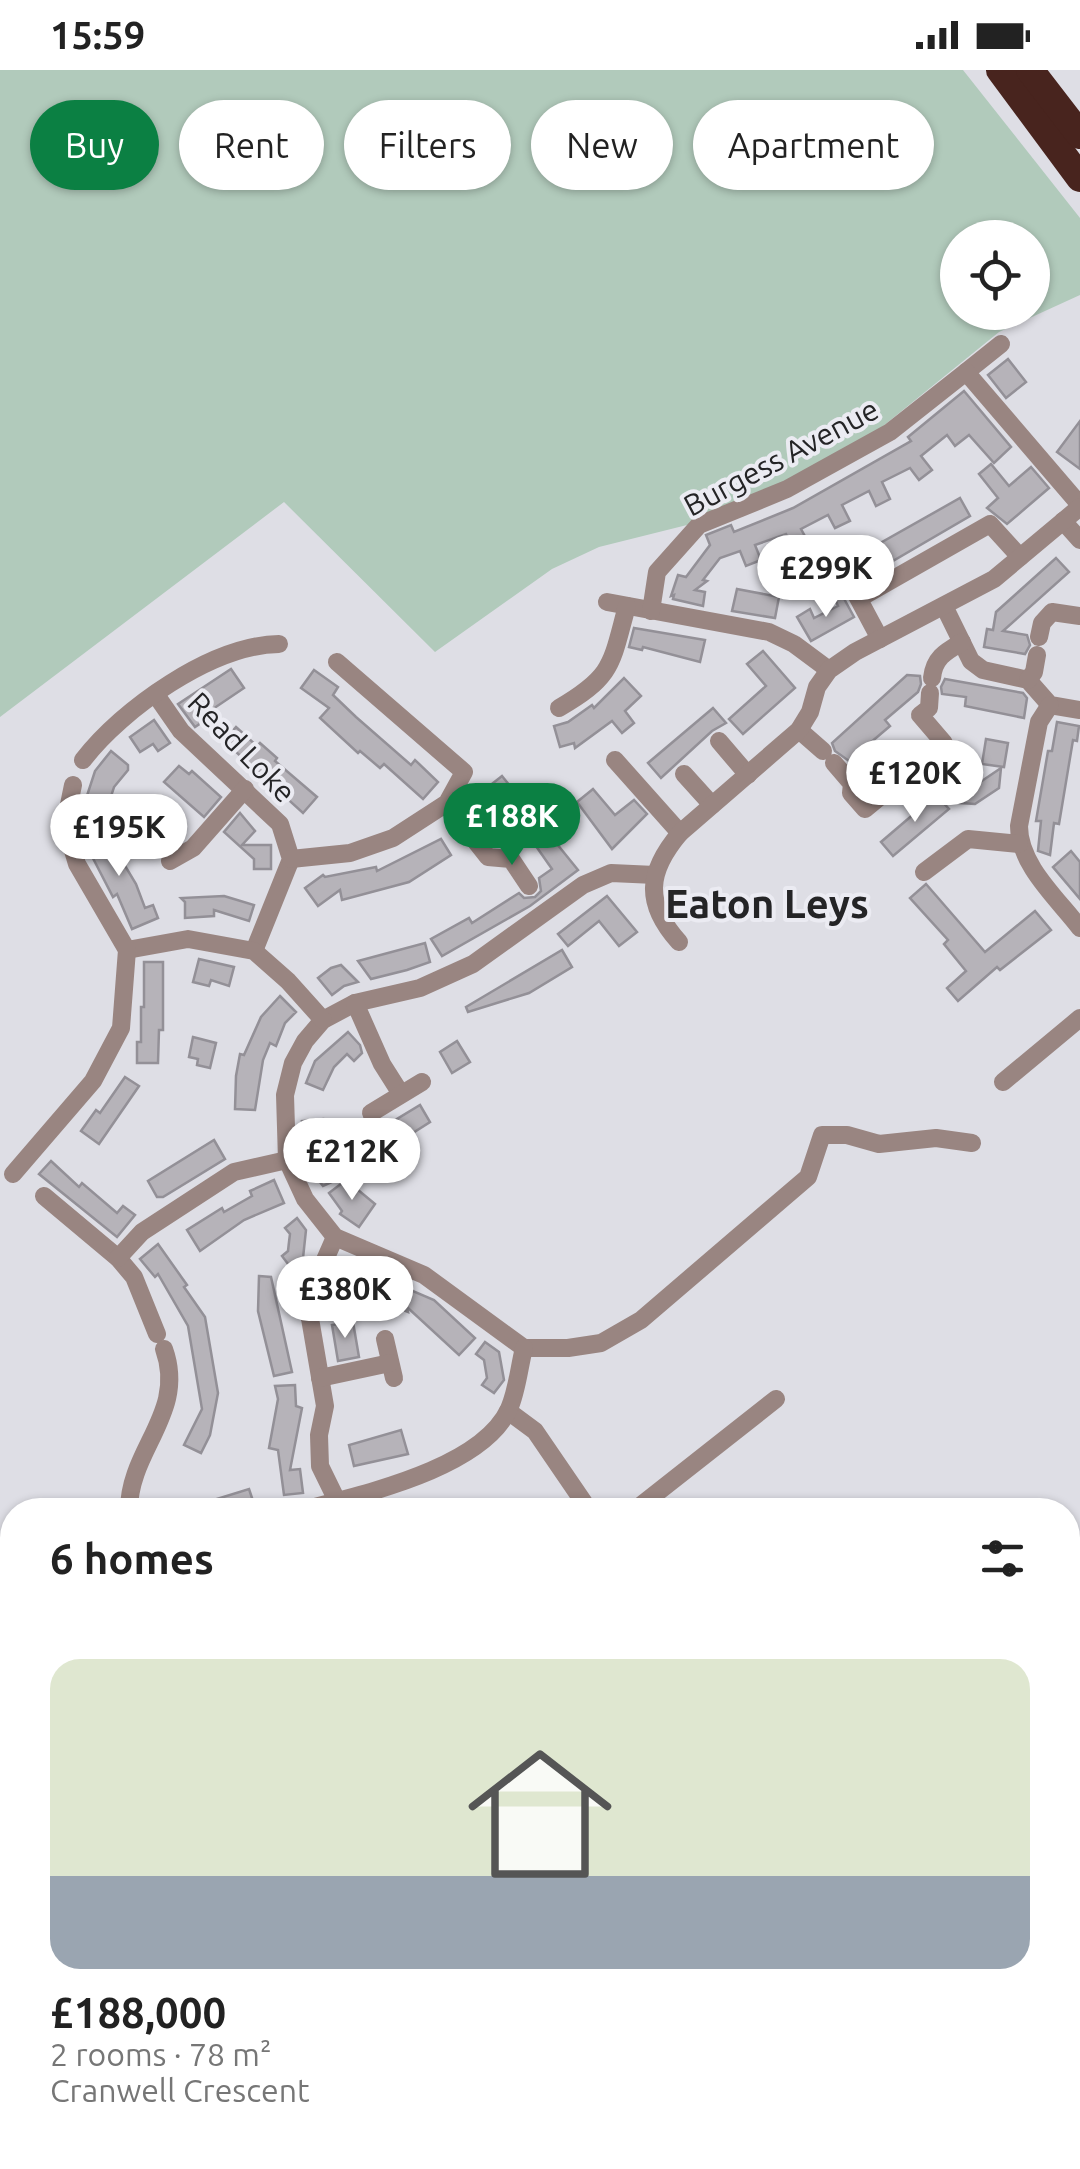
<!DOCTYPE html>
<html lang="en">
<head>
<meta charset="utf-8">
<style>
	:root { --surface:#fff; --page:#f2f2f2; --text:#222; --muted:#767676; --accent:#0b8043 }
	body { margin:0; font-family:Ubuntu,sans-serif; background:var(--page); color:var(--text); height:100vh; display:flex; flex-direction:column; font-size:38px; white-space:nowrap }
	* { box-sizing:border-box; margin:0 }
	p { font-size:32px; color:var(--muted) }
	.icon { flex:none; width:55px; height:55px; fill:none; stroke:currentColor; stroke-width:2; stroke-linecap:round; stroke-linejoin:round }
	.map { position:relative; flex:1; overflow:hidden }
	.side { position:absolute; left:0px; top:1428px; width:1080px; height:672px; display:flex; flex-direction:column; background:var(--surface); border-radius:40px 40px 0 0; box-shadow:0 2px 8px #0004 }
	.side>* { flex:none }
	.banner { position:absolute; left:30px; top:30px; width:1020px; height:90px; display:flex; gap:20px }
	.fabs { position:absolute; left:940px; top:150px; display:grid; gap:20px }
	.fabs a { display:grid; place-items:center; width:110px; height:110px; border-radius:50%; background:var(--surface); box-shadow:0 2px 8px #0004; font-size:50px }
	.price { position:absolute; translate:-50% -85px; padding:0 22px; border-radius:35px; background:#fff; color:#222; font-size:32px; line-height:65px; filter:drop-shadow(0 2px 5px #0008) }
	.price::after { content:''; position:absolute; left:50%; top:60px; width:30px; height:22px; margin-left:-15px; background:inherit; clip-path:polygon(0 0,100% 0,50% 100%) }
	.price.active { background:var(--accent); color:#fff }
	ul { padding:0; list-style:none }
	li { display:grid; align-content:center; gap:20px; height:530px; padding:0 50px }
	li span { display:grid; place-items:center; height:310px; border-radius:30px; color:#555 }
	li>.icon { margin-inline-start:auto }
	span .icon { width:180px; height:180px; fill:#fffc; stroke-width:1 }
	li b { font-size:42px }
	h2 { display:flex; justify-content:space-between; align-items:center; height:120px; padding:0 50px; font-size:42px }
	.chip { padding:0 35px; border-radius:45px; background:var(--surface); box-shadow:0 2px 8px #0004; font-size:35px; line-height:90px }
	.chip.active { background:var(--accent); color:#fff }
	.status { display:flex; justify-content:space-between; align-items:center; height:70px; padding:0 50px; background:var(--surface); direction:ltr }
	.status svg { height:28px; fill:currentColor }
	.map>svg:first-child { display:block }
	.green { fill:#b1cabb; fill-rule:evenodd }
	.building { fill:#b6b3b9; stroke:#939097; stroke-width:2.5 }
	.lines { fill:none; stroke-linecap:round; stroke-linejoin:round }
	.minor { stroke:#998581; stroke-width:18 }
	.highway { stroke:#48241e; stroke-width:28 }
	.labels { text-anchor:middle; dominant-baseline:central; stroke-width:8; stroke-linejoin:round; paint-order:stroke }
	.street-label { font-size:30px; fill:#242426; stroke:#ebebf2 }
	.district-label { font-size:40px; font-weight:bold; fill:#242426; stroke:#ebebf2 }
</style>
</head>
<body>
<div class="status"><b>15:59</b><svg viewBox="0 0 49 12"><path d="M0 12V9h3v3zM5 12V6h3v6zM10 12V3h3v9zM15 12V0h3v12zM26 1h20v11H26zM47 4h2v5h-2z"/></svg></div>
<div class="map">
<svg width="1080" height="2099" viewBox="0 0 1080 2099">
	<rect width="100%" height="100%" fill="#dedee5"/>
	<!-- green -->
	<path class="green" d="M0 0H963L1080 148V225L999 262 877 361 775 417 687 455 599 477 552 499 435 582 284 432 0 647ZM958 168H1032V242H958Z"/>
	<!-- building -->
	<g class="building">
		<path d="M1008 289 1026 312 1006 328 988 305Z"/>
		<path d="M964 321 1011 377 994 393 969 365 955 376 947 365 921 386 932 400 919 410 910 398 882 412 890 429 876 436 869 421 842 435 850 451 835 458 828 445 801 459 807 470 792 477 786 464 755 475 761 490 746 496 740 481 720 488 703 510 707 511 695 520 705 522 703 536 673 529 674 525 671 526 678 505 686 507 710 475 706 465 731 455 734 462 793 438 911 371 908 367Z"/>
		<path d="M1080 351V399L1057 382Z"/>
		<path d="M991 394 1009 416 1031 397 1049 418 1007 454 987 438 998 428 979 404Z"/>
		<path d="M960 428 970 446 862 509 852 489Z"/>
		<path d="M1056 488 1069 502 1003 561 1027 565 1030 575 1025 584 984 577 987 559 993 560 996 542Z"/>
		<path d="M737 519 779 527 775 548 732 541Z"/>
		<path d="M842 525 854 547 811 571 797 547 810 539 814 548 838 536 835 529Z"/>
		<path d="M634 558 705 570 700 592 643 577 642 580 629 577Z"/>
		<path d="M763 581 795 618 743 664 729 649 766 616 747 594Z"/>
		<path d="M231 599 244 618 201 647 204 651 195 657 178 634Z"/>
		<path d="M314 600 338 617 333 625 356 647 411 695 415 690 438 712 423 729 384 694 380 698 360 681 358 683 320 648 329 638 301 618Z"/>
		<path d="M907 605 920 606 921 614 918 622 885 650 890 656 849 691 835 681 832 673Z"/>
		<path d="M624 608 641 626 625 641 634 653 622 663 612 651 575 678 574 673 560 677 554 656 568 652 592 635 594 638Z"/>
		<path d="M945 609 1023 623 1027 628 1024 648 965 636 966 627 942 624 941 617Z"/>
		<path d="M713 638 726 653 712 661 661 708 648 693Z"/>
		<path d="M154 650 170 673 158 681 153 674 140 682 130 667Z"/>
		<path d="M1057 652 1079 656 1077 671 1073 670 1059 754 1054 753 1050 785 1038 781 1041 751H1036L1048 681H1052Z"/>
		<path d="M236 657 257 676 260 673 277 688 275 691 317 727 303 743 224 671Z"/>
		<path d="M986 669 1008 673 1004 697 982 694Z"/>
		<path d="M111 681 128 695V700L114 717 105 745 83 738 95 701Z"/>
		<path d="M179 696 189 704 192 701 221 727 204 747 164 712Z"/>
		<path d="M1001 698 999 718 975 734 960 733 962 718 970 719Z"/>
		<path d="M502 706 578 800 530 836 442 886 431 869 469 848 472 853 519 823 524 828 535 827 541 821 539 808 552 799 531 769 524 774 483 721Z"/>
		<path d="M593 719 615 745 634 730 647 744 612 779 577 732Z"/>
		<path d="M936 725 949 739 893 786 881 772Z"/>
		<path d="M240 743 255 761 242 775H271V799H254V789L224 762Z"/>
		<path d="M163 748 179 763 160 783 144 769Z"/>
		<path d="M104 758 121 796 124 794 136 814 145 838 153 835 158 848 132 859 117 824 113 827 82 767Z"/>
		<path d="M441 769 451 785 409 812 342 830 340 820 318 836 305 818 323 805 325 807 376 797 377 801Z"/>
		<path d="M1071 781 1080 792V829L1053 797Z"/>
		<path d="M926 814 985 882 1035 841 1051 860 1000 900 997 897 958 931 947 918 966 901 944 874 948 870 910 828Z"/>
		<path d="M224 826 254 835 249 851 214 840V846L185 848V832L181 828Z"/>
		<path d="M607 826 637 862 619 876 599 851 568 876 558 864Z"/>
		<path d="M425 873 430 892 407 900 371 909 358 891Z"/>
		<path d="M562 880 572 897 529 923 468 942 466 937Z"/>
		<path d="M199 889 234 897 229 916 211 910 209 916 193 912Z"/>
		<path d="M144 892H163V960H159L158 993H137V972H141V937H144Z"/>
		<path d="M341 895 358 912 344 916 332 925 318 908 331 898Z"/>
		<path d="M280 926 296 942 285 953 276 976 270 973 263 990 255 1040 235 1039 236 1006 240 984 244 985 261 947Z"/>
		<path d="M348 962 360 975 362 983 354 991 347 984 334 997 323 1020 306 1013 315 991Z"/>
		<path d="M193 967 216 973 210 998 197 995 198 989 189 987Z"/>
		<path d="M457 971 470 992 452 1003 440 982Z"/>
		<path d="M125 1007 139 1016 99 1074 81 1061 96 1040 100 1043Z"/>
		<path d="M420 1035 430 1052 408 1066 397 1049Z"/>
		<path d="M323 1049V1072L329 1071 335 1097 343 1107 323 1116 315 1106 302 1051Z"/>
		<path d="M400 1060 412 1079 379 1099 367 1080Z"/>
		<path d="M214 1070 225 1089 163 1127H157L148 1111Z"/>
		<path d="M51 1091 79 1117 82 1113 117 1143 123 1136 135 1145 117 1167 39 1104Z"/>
		<path d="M274 1110 284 1133 244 1150 200 1181 187 1160 222 1138 224 1142 252 1126 250 1121Z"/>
		<path d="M346 1110 375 1134 359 1157 340 1144 342 1141 329 1123Z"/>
		<path d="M297 1148 306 1160 303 1188 291 1198 282 1186 288 1181 289 1172 290 1164 285 1158Z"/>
		<path d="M158 1174 187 1215 184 1217 205 1247 218 1323 210 1365 201 1383 184 1375 202 1339 188 1256 158 1204 155 1207 140 1189Z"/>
		<path d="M359 1198 434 1230 475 1268 459 1285 407 1237 408 1242 383 1232 386 1225 362 1215 345 1223 342 1232 328 1226 334 1211Z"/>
		<path d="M259 1206 271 1207 292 1302 274 1306 258 1241Z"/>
		<path d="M353 1252 359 1287 338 1291 332 1255Z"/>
		<path d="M485 1272 499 1282 504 1310 494 1323 482 1315 487 1308 484 1290 476 1284Z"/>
		<path d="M295 1315 296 1336 302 1338 290 1400 300 1399 303 1423 284 1425 278 1380 269 1378 278 1329 275 1316Z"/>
		<path d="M401 1360 408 1384 354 1396 349 1375Z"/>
		<path d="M249 1419 256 1440H191V1437Z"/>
	</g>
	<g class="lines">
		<!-- minor -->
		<g class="minor">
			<path d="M966 302 1001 274"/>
			<path d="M1063 451 1080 470"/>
			<path d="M833 481 880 569"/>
			<path d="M860 528 990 454 1020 487"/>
			<path d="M607 532 769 562 794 574 829 600"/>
			<path d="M944 536 971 591 983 600 1028 610 1050 635 1080 640"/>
			<path d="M651 541 657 502 699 455 787 419 890 362 966 302 1080 435"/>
			<path d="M1039 567 1042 553 1052 542 1080 546"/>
			<path d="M932 608C934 588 945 582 962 572"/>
			<path d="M1028 610 1034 602 1037 585"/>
			<path d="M930 623 929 638 920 645 944 673"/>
			<path d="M156 625 181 661 280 754 291 789 254 881"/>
			<path d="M1050 635 1039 652 1019 756C1019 795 1057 828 1080 858"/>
			<path d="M559 638C614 606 611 594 627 536"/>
			<path d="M799 660 823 681"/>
			<path d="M719 671 748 705"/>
			<path d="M83 690C122 639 212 575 279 574"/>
			<path d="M615 690 680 763"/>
			<path d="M834 693 852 714 851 723 865 739 917 696"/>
			<path d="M684 704 712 735"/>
			<path d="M458 749 488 787 511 789 529 816"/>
			<path d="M291 789 350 783 393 768 447 733 464 702 337 592"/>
			<path d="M170 791 193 778 245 719"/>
			<path d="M924 802 968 769 1019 774"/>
			<path d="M655 805 611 803 583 815 473 894 420 918 355 933 323 950 305 971 293 993 285 1025 287 1090 305 1129 335 1167 424 1205 524 1278H568L601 1273 641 1250 808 1107 822 1065H847L879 1074 936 1068 972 1073"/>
			<path d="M679 872C644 833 647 802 680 763L799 660 810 642 817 617 829 600 855 582 994 509 1080 437"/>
			<path d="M127 880 188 869 254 881 288 911 323 950"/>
			<path d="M355 933 382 994 401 1024"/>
			<path d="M1003 1012 1080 948"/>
			<path d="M371 1043 422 1012"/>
			<path d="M13 1104 93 1011 121 958 127 880 77 794 65 754 73 715"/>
			<path d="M44 1126 118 1188 134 1207 157 1264"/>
			<path d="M335 1167 307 1231 325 1336 319 1365 320 1396 341 1439"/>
			<path d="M118 1188 142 1162 234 1102 287 1090"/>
			<path d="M385 1269 394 1308"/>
			<path d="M320 1308 390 1293"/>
			<path d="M508 1341 535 1361 589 1440"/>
			<path d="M129 1440C129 1379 187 1343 164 1279"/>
			<path d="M304 1440C362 1424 481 1399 509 1339 517 1321 519 1298 524 1278"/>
			<path d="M635 1440 776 1329"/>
		</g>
		<!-- highway -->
		<g class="highway">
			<path d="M1000 0 1080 108"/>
			<path d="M1030 0 1080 65"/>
		</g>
	</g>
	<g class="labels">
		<!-- street labels -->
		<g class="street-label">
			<text transform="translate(781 387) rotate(-28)">Burgess Avenue</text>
			<text transform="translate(242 677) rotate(46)">Read Loke</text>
		</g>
		<!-- district labels -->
		<g class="district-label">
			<text x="767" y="833">Eaton Leys</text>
		</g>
	</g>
</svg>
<div class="fabs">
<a><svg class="icon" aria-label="locate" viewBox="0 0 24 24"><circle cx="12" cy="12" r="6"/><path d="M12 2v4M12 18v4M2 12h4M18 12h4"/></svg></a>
</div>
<b class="price" style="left:826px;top:550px">£299K</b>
<b class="price" style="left:915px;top:755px">£120K</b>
<b class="price active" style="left:512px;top:798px">£188K</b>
<b class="price" style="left:119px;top:809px">£195K</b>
<b class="price" style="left:352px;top:1133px">£212K</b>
<b class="price" style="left:345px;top:1271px">£380K</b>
<div class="banner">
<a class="chip active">Buy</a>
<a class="chip">Rent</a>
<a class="chip">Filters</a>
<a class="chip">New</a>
<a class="chip">Apartment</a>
</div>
<section class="side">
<h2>6 homes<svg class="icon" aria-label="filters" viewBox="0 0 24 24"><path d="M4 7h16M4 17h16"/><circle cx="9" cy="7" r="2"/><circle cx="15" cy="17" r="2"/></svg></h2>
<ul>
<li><span style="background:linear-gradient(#dfe7d0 70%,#9aa5b1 0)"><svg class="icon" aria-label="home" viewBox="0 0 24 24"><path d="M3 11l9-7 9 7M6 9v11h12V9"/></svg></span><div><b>£188,000</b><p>2 rooms · 78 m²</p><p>Cranwell Crescent</p></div></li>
</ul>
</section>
</div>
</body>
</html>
